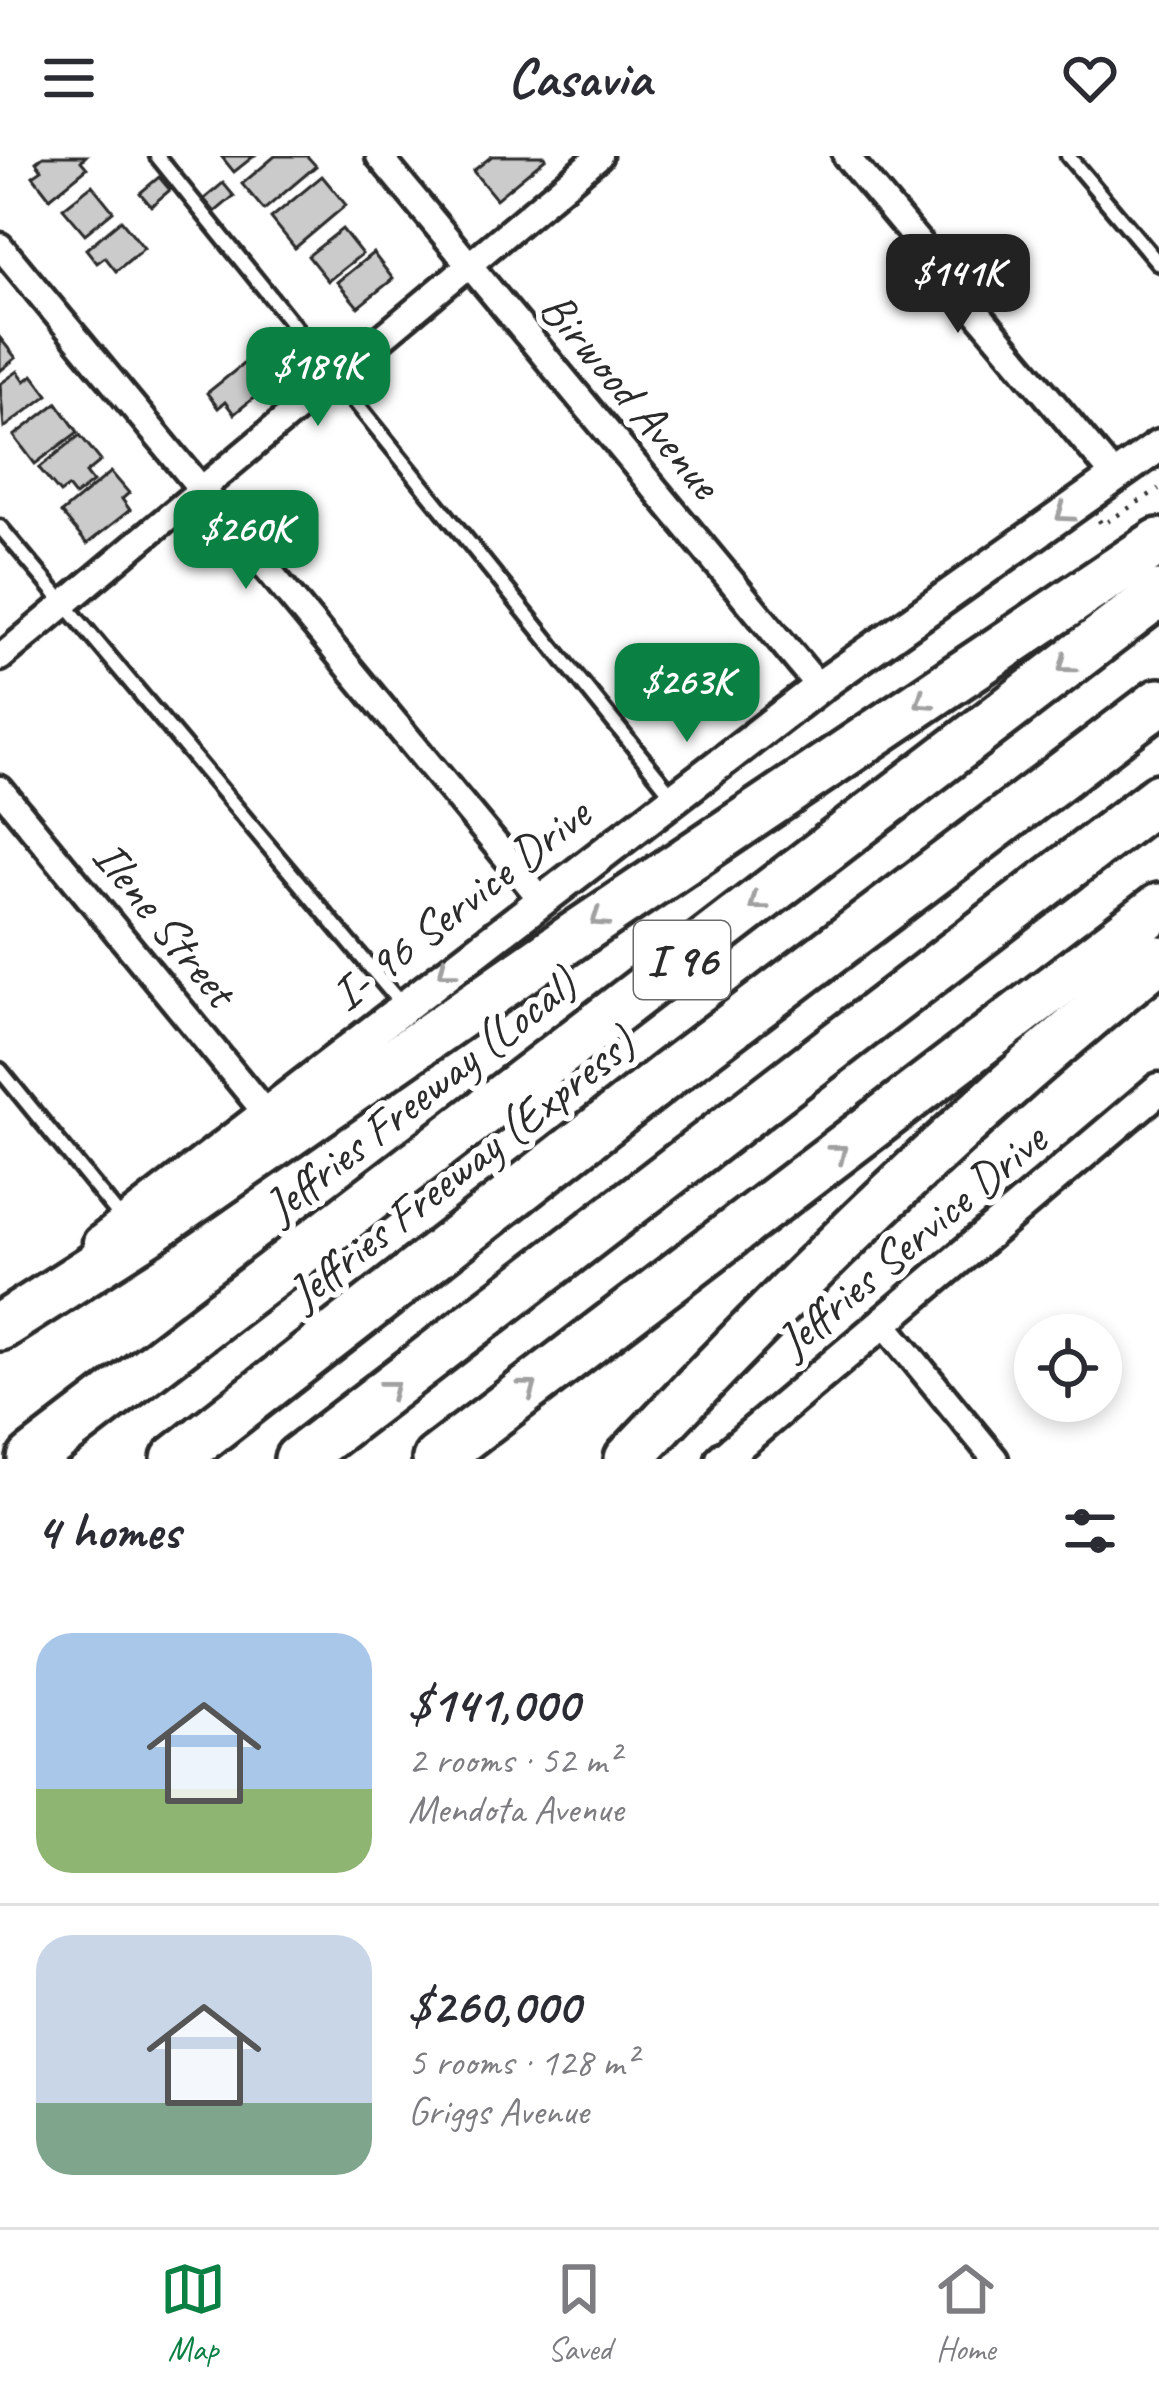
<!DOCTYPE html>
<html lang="en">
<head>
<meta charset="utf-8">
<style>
	:root { --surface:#fff; --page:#f2f2f3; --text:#2b2b33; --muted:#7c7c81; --line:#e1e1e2; --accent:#0b8043 }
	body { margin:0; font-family:Caveat,sans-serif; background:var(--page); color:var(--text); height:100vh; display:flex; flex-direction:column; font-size:45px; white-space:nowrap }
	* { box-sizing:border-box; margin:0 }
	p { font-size:39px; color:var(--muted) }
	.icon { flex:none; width:66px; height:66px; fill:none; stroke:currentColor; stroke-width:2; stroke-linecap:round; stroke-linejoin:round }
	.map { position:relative; height:1303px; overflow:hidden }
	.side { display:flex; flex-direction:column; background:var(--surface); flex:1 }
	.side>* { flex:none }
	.fabs { position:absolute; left:1014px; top:1158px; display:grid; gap:24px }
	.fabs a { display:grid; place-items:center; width:108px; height:108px; border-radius:50%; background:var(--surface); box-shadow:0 6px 18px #0003; font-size:60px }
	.price { position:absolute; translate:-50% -102px; padding:0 27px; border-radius:24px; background:var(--accent); color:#fff; font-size:39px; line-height:78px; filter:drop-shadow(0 3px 6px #0008) }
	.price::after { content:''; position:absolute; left:50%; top:72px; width:36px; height:27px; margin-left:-18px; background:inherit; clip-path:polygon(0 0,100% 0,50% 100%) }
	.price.on { background:#222; color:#fff }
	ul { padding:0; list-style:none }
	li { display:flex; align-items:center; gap:36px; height:300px; padding:0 36px }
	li+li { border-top:3px solid var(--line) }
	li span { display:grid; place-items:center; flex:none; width:336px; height:240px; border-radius:36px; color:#555 }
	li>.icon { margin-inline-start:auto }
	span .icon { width:144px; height:144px; fill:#fffc; stroke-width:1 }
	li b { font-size:51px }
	h2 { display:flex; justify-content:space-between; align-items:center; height:144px; padding:0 36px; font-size:51px }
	header { display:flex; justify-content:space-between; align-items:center; height:156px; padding:0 36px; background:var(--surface); font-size:54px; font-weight:700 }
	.tab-bar { display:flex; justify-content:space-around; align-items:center; height:168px; border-top:3px solid var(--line); background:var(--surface); font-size:33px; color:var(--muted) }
	.tab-bar a { display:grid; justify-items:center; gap:6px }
	.tab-bar .on { color:var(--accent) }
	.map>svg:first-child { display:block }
	.building { fill:#cbcbcb; stroke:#2b2b2b; stroke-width:3 }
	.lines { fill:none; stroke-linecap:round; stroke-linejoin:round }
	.service-casing { stroke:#2b2b2b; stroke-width:21 }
	.minor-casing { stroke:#2b2b2b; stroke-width:33 }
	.tertiary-casing { stroke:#2b2b2b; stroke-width:39 }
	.motorway-casing { stroke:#2b2b2b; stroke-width:54 }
	.path { stroke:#2b2b2b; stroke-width:4.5; stroke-dasharray:3 9; stroke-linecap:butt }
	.service { stroke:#fff; stroke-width:12 }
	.minor { stroke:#fff; stroke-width:24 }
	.tertiary { stroke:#fff; stroke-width:30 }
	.motorway { stroke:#fff; stroke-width:45 }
	.oneway { stroke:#a0a0a0 }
	.labels { text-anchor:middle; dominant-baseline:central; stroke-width:12; stroke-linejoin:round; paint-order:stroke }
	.shield { fill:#fff; stroke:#6b6b6b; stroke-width:3 }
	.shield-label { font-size:45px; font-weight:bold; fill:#2b2b2b }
	.street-label { font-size:48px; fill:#2b2b2b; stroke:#fff }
</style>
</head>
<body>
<header><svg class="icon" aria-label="menu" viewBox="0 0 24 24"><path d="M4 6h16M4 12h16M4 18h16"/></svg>Casavia<svg class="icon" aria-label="heart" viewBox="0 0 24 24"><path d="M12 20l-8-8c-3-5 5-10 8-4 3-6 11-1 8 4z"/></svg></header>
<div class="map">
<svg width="1159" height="1303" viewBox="0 0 1159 1303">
	<rect width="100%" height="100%" fill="#fff"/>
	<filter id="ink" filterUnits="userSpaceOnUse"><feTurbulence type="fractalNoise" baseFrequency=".00833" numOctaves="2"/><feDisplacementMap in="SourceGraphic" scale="24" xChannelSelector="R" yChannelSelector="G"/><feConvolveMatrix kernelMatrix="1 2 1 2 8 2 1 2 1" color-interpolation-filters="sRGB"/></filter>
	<g filter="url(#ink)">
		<!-- building -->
		<g class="building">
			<path d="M43 0H86L81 5 87 12 50 42 33 20 42 14 36 6Z"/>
			<path d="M221 0H254L234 16Z"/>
			<path d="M275 0H307L316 10 264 54 242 28Z"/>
			<path d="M492 0H545L546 2 496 43 473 15Z"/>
			<path d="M322 20 346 49 295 92 271 62Z"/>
			<path d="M159 21 170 34 151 50 140 37Z"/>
			<path d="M223 27 234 40 215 56 204 43Z"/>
			<path d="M92 29 113 55 85 78 63 52Z"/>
			<path d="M121 64 144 92 116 115 105 101 97 107 86 93Z"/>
			<path d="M342 73 362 98 328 125 308 100Z"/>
			<path d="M373 97 393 123 358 151 337 126Z"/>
			<path d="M0 182 16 202 0 215Z"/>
			<path d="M257 197 277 223 234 258 225 246 218 252 207 237Z"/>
			<path d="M18 215 25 225 33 219 48 239 4 272 0 228Z"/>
			<path d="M57 247 78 276 35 308 14 280Z"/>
			<path d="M80 279 101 305 86 317 93 326 75 340 68 331 60 337 39 312Z"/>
			<path d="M111 316 129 337 122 343 130 354 87 388 61 357Z"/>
		</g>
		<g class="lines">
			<!-- service casing -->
			<g class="service-casing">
				<g id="service">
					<path d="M157 0 674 641"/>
					<path d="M1068 0 1159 108"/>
					<path d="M0 371 402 849"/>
					<path d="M0 914 124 1066"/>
				</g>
			</g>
			<!-- minor casing -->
			<g class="minor-casing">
				<g id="minor">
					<path d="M379 0 819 531"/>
					<path d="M846 0 1115 321"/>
					<path d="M0 90 540 742"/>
					<path d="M0 502 599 0"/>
					<path d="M0 633 264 955"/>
					<path d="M883 1166 995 1303"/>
				</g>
			</g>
			<!-- tertiary casing -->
			<g class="tertiary-casing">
				<g id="tertiary">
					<path d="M99 1086 819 531 1159 290"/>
					<path d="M722 1303 1159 933"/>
				</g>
			</g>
			<!-- motorway casing -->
			<g class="motorway-casing">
				<g id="motorway">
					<path d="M0 1171 147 1077 575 779 1159 386"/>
					<path d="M31 1303 1159 438"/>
					<path d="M175 1303 671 916 1159 546"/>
					<path d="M298 1303 1159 641"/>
					<path d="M436 1303 1159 751"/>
					<path d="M628 1303C796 1125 968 955 1159 803"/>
				</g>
			</g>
			<!-- path -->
			<path class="path" d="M1099 364 1102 369 1159 333"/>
			<!-- service -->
			<use href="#service" class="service"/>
			<!-- minor -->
			<use href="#minor" class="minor"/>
			<!-- tertiary -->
			<use href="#tertiary" class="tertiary"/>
			<!-- motorway -->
			<use href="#motorway" class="motorway"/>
		</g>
		<!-- one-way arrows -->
		<defs><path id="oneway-chevron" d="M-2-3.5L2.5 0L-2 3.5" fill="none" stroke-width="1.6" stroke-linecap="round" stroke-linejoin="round" transform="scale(3)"/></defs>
		<g class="oneway">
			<use href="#oneway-chevron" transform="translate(1064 358) rotate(145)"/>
			<use href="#oneway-chevron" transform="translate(1066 509) rotate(143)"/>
			<use href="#oneway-chevron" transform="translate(923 545) rotate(146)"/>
			<use href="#oneway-chevron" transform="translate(757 747) rotate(142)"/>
			<use href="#oneway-chevron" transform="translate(599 763) rotate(146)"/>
			<use href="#oneway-chevron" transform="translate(446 814) rotate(142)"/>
			<use href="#oneway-chevron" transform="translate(839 996) rotate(-38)"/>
			<use href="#oneway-chevron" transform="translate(391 1232) rotate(-38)"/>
			<use href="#oneway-chevron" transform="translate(529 1232) rotate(-37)"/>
		</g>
	</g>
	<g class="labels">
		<!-- shield labels -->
		<rect class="shield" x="634" y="765" width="96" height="78" rx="9"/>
		<g class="shield-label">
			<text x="682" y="804">I 96</text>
		</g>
		<!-- street labels -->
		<g class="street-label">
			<text transform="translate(631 239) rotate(50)">Birwood Avenue</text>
			<text transform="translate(460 748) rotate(-38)">I- 96 Service Drive</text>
			<text transform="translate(165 767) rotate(51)">Ilene Street</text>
			<text transform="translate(420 939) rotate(-38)">Jeffries Freeway (Local)</text>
			<text transform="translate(461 1012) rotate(-38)">Jeffries Freeway (Express)</text>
			<text transform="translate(911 1084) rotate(-40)">Jeffries Service Drive</text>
		</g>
	</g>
</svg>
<div class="fabs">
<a><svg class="icon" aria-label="locate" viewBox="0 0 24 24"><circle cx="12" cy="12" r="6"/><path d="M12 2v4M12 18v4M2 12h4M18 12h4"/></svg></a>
</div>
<b class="price on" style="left:958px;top:180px">$141K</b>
<b class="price" style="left:318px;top:273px">$189K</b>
<b class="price" style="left:246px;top:436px">$260K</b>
<b class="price" style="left:687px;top:589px">$263K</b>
</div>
<section class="side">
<h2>4 homes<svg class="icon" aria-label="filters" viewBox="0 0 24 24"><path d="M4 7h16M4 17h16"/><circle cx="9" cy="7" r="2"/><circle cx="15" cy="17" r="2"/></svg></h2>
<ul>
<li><span style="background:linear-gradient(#a9c7e8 65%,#8fb573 0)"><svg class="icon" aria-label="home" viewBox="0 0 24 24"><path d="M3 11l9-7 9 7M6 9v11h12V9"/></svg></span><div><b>$141,000</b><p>2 rooms · 52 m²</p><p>Mendota Avenue</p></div></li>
<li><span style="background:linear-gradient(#c9d6e8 70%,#7fa58c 0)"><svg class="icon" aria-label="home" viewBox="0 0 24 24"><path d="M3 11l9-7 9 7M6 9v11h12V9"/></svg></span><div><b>$260,000</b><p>5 rooms · 128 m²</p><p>Griggs Avenue</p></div></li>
</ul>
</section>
<nav class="tab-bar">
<a class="on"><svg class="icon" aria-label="map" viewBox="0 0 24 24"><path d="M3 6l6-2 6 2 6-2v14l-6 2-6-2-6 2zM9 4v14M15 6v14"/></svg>Map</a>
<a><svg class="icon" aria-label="saved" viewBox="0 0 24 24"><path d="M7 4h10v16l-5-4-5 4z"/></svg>Saved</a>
<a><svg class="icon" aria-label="home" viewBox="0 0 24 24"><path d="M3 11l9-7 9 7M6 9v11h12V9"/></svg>Home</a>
</nav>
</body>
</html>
